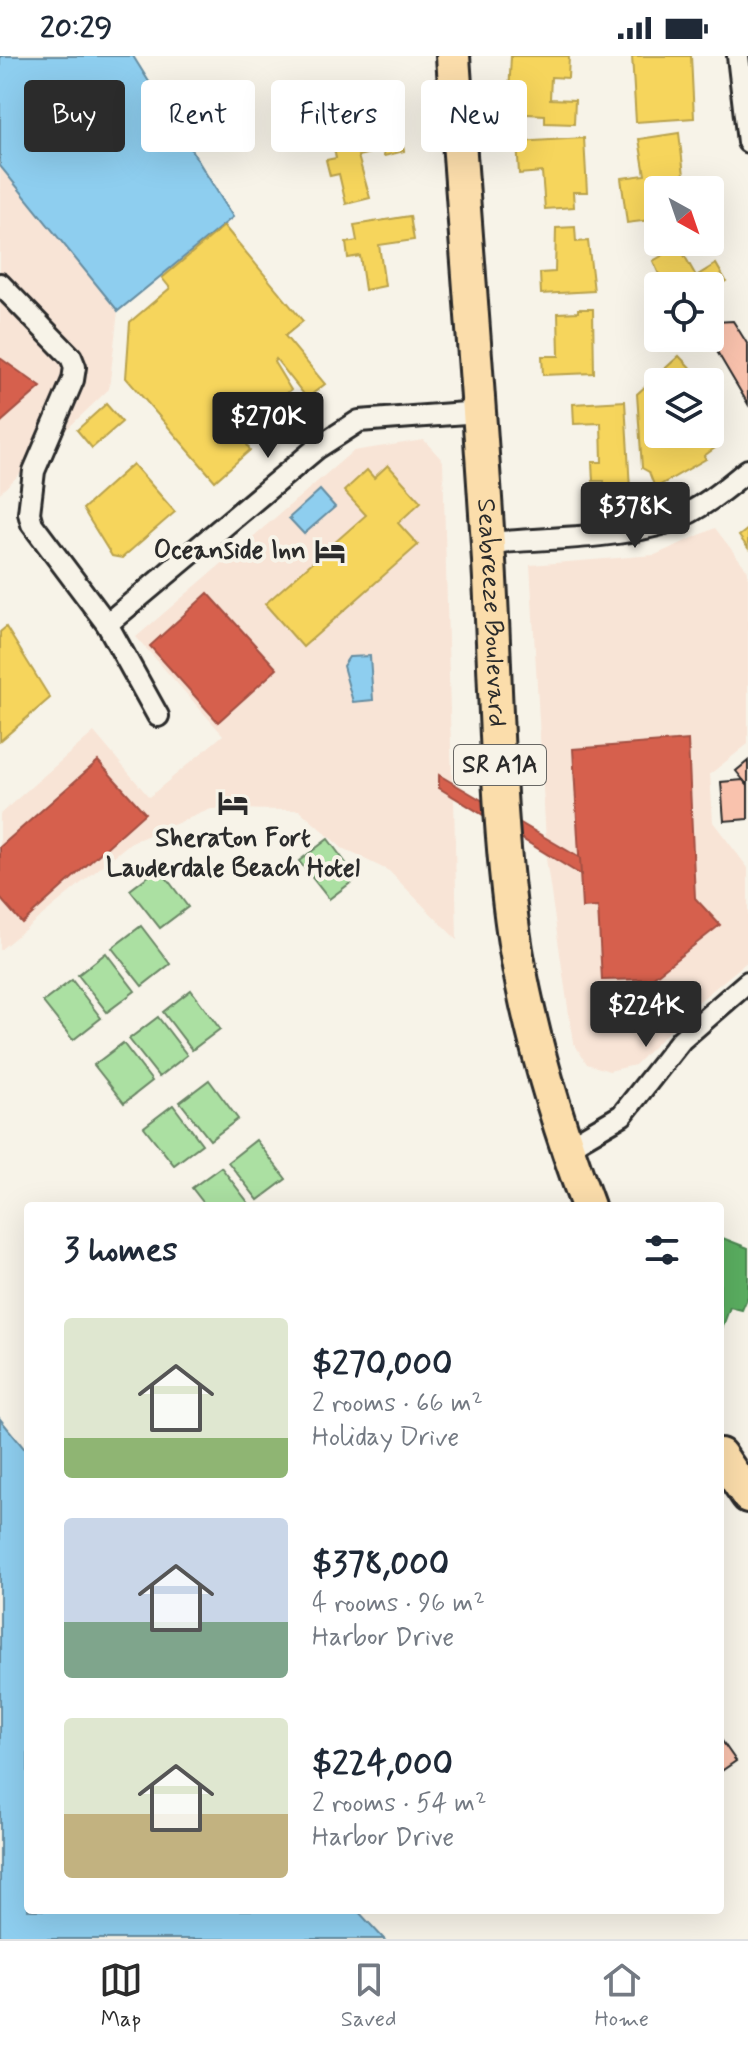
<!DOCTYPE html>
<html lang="en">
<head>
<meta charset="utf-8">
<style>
	:root { --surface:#fff; --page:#f6f6f7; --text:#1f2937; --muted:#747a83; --line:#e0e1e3; --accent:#2b2b2b }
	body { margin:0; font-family:Mynerve,sans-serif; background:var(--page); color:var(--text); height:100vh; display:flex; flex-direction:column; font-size:30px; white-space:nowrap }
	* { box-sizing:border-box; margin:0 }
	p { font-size:26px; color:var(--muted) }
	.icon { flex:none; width:44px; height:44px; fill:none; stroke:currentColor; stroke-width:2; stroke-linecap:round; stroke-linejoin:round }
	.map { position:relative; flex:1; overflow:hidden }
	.drawer { position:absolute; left:24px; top:1146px; width:700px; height:712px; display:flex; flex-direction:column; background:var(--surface); border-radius:8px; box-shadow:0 8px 32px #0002 }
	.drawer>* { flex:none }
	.top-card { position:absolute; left:24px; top:24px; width:700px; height:72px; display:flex; gap:16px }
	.needle { width:52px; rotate:140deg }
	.fabs { position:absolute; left:644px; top:120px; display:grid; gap:16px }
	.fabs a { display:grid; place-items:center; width:80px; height:80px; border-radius:8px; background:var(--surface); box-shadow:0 8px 32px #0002; font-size:40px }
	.price { position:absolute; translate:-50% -68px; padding:0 18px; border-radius:8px; background:var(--accent); color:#fff; font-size:26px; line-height:52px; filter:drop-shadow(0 2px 4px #0008) }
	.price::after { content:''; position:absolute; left:50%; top:48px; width:24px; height:18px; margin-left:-12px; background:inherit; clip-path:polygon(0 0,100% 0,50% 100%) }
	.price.current { background:#222; color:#fff }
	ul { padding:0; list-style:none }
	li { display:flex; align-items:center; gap:24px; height:200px; padding:0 40px }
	li span { display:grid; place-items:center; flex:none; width:224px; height:160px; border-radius:8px; color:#555 }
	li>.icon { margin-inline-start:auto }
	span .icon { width:96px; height:96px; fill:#fffc; stroke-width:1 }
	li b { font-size:34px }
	h2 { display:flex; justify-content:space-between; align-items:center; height:96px; padding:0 40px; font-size:34px }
	.chip { padding:0 28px; border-radius:8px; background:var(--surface); box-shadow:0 8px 32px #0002; font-size:28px; line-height:72px }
	.chip.current { background:var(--accent); color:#fff }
	.status { display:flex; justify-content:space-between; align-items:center; height:56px; padding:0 40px; background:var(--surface); direction:ltr }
	.status svg { height:22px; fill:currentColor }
	.tab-bar { display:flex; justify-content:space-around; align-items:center; height:112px; border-top:2px solid var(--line); background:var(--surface); font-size:22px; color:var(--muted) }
	.tab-bar a { display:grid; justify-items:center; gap:4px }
	.tab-bar .current { color:var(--accent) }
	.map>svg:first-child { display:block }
	.built { fill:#f8e4d6 }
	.green { fill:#abe0a2; stroke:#6b8666; stroke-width:2 }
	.water { fill:#8eceef; stroke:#668da1; stroke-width:2 }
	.homes { fill:#f6d55c; stroke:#b9a24d; stroke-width:2 }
	.shops { fill:#d6604d; stroke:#a35043; stroke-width:2 }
	.public { fill:#5aae61; stroke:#4c8751; stroke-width:2 }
	.building { fill:#f9c2ad; stroke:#2b2b2b; stroke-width:2 }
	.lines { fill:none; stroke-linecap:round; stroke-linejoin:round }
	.street-casing { stroke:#2b2b2b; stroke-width:26 }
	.primary-casing { stroke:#2b2b2b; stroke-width:38 }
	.street { stroke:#f7f3e8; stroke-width:20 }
	.primary { stroke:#fbddab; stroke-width:32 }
	.labels { text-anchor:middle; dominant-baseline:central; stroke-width:8; stroke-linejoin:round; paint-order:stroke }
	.shield { fill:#f7f3e8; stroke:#686764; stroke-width:2 }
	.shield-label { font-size:24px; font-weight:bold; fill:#2b2b2b }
	.poi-label { font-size:26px; font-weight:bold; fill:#2b2b2b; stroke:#f7f3e8; text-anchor:end }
	.street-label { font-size:26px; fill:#2b2b2b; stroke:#f7f3e8 }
</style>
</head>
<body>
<div class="status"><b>20:29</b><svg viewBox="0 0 49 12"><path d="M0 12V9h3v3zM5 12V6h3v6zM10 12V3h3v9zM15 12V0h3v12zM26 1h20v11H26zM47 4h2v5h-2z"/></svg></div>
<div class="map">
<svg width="748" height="1883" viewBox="0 0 748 1883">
	<rect width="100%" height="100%" fill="#f7f3e8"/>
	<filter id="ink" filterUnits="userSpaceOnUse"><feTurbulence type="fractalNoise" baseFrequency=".0125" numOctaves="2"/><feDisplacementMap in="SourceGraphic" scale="16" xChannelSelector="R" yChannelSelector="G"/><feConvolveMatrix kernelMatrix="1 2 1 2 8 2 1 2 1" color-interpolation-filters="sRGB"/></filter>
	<g filter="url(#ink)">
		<!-- built -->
		<g class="built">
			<path d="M0 110 118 255 109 333 0 437Z"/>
			<path d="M424 384 443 405 452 727 546 784 530 509 655 499 715 472 748 515V688L710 718 713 766 748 812V905L697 947 635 1009 609 1015 587 1008 573 986 545 796 454 741 457 884 389 815 342 792 299 754 211 753 130 787 0 894V758L94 676 149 741 223 679 136 581 353 395Z"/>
		</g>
		<!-- green -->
		<g class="green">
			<path d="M328 783 357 822 329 843 299 805Z"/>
			<path d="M159 812 188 851 160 872 130 834Z"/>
			<path d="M141 870 170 908 142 930 112 892Z"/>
			<path d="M106 897 135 935 107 956 78 919Z"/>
			<path d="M72 924 101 962 73 984 43 946Z"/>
			<path d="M191 934 220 973 192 994 163 956Z"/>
			<path d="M158 961 187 999 159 1021 129 983Z"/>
			<path d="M123 987 152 1025 124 1047 94 1009Z"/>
			<path d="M209 1024 238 1063 210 1084 180 1046Z"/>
			<path d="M173 1049 202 1088 174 1109 144 1071Z"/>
			<path d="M256 1084 286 1123 258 1144 228 1106Z"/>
			<path d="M221 1111 250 1149 249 1150H206L192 1132Z"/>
		</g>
		<!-- water -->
		<g class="water">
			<path d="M0 0H133L233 161 118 255 0 110Z"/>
			<path d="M320 434 335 451 304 478 289 462Z"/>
			<path d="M370 600 373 644 353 646 343 610 349 601Z"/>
			<path d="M0 1363 28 1397V1854H357L384 1883H0Z"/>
		</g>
		<!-- homes -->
		<g class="homes">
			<path d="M511 0H569L568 22 551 21 550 43 575 44 574 68 545 67V59L508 57Z"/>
			<path d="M632 0H691L694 62 636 66Z"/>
			<path d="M399 73 404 95 384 100 382 94 358 100 370 142 346 148 339 118 330 120 326 104 336 102 333 88Z"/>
			<path d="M679 77 685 127 701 124 703 134H658V163L627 167 621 122 645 119 639 83Z"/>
			<path d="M584 82 587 136H573L574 151 545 153 542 116 519 118 517 86Z"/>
			<path d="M410 160 414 184 379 189 385 230 365 234 360 200 348 202 346 187 357 185 354 169Z"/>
			<path d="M224 170 303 265 285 280 325 328 307 342 276 303 274 306 291 334 277 344 283 358 269 369 250 354 238 373 250 394 215 425 126 322 130 266 170 232 162 222Z"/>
			<path d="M575 171 576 186 588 185 594 235 541 238 540 217 555 216 556 172Z"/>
			<path d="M679 190 696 220 716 208 726 225 710 235V230H664L653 205Z"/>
			<path d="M578 253H593L594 317 543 319 542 300H559L558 257 578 256Z"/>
			<path d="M679 300 701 323 658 326V378H667L668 386 682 378H687L691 384 707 378 715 392 704 400 706 403 655 432 649 416 642 412 637 338Z"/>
			<path d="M625 345 630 433 604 434V425H593L592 406H602L601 367 574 368 573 348Z"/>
			<path d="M106 348 122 366 92 392 77 374Z"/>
			<path d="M133 408 175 456 122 502 112 500 83 453Z"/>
			<path d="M388 409 421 446 398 467 418 489 303 591 265 548 366 459 344 435 367 414 374 422Z"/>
			<path d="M748 473V492L739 480Z"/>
			<path d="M6 571 50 642 0 685V576Z"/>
		</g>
		<!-- shops -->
		<g class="shops">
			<path d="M0 302 41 331 0 367Z"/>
			<path d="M208 537 277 613 218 666 150 590Z"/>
			<path d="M688 684 695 842 720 869 651 923 602 924 598 851 582 852 573 693Z"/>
			<path d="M98 705 145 757 22 867 0 842V791Z"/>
			<path d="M439 719 580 802 581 819 439 732Z"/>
		</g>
		<!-- public -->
		<path class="public" d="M720 1181 748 1192V1240L742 1254 730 1251 720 1278Z"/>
		<!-- building -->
		<g class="building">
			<path d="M733 265 748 289V348L709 282 715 266Z"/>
			<path d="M748 705V730L736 715Z"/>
			<path d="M743 724 748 730V763L724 765 721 726Z"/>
			<path d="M720 1682 736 1705 720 1716Z"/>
		</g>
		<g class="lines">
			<!-- street casing -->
			<g class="street-casing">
				<g id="street">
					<path d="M738 0 748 86"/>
					<path d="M0 228 71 301 75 311 73 324 34 415 29 457 32 468 107 568 158 660"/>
					<path d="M488 487C544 482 619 483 671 465 700 454 725 433 748 414"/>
					<path d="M107 568 317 392 359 365 479 356"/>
					<path d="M566 1092 622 1059 681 984 748 926"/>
				</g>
			</g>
			<!-- primary casing -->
			<g class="primary-casing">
				<g id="primary">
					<path id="s1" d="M453 0C464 163 478 326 488 489 497 623 495 761 516 894 531 981 557 1067 588 1150"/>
					<path d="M720 1399 748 1440"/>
				</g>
			</g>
			<!-- street -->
			<use href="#street" class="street"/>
			<!-- primary -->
			<use href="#primary" class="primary"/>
		</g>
	</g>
	<!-- icons -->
	<defs>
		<g id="hotel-bare" transform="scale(2.4)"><path d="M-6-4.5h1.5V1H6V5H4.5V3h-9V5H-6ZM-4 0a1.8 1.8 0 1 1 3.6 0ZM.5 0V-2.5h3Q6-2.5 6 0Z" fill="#2b2b2b" stroke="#f7f3e8" stroke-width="2.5" paint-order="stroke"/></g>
	</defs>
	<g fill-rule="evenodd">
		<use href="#hotel-bare" x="330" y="495"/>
		<use href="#hotel-bare" x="233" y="747"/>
	</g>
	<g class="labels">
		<!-- shield labels -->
		<rect class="shield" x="454" y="689" width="92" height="40" rx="6"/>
		<g class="shield-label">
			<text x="500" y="709">SR A1A</text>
		</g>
		<!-- poi labels -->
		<g class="poi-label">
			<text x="306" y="495">Oceanside Inn</text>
			<text x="233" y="783" text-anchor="middle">Sheraton Fort<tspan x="233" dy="30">Lauderdale Beach Hotel</tspan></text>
		</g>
		<!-- street labels -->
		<g class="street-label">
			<text stroke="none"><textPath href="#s1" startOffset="558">Seabreeze Boulevard</textPath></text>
		</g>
	</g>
</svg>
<div class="fabs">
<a><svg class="needle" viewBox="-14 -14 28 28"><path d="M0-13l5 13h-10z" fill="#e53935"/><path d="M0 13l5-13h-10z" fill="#747a83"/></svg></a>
<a><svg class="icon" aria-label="locate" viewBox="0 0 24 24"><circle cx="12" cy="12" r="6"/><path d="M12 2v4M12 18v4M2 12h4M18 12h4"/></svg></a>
<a><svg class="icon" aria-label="layers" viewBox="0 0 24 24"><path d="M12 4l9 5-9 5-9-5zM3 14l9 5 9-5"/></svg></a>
</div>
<b class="price current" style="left:268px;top:404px">$270K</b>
<b class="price" style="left:635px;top:494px">$378K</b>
<b class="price" style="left:646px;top:993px">$224K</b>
<div class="top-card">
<a class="chip current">Buy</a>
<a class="chip">Rent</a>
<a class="chip">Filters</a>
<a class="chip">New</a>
</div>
<section class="drawer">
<h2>3 homes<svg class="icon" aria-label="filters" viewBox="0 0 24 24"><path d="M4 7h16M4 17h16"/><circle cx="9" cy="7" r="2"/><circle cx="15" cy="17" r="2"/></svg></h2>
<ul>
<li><span style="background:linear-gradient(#dfe7d0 75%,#8fb573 0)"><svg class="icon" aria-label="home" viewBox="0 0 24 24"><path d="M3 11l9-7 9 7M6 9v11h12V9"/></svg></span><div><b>$270,000</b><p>2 rooms · 66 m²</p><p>Holiday Drive</p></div></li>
<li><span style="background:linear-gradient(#c9d6e8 65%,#7fa58c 0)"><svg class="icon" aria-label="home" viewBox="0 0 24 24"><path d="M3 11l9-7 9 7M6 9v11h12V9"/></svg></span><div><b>$378,000</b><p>4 rooms · 96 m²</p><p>Harbor Drive</p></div></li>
<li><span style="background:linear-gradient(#dfe7d0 60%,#c2b280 0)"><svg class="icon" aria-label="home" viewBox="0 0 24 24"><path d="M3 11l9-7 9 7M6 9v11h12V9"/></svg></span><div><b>$224,000</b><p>2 rooms · 54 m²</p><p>Harbor Drive</p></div></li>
</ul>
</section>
</div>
<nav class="tab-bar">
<a class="current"><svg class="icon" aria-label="map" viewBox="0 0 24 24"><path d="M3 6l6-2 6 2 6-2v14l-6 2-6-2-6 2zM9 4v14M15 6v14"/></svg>Map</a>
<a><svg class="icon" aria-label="saved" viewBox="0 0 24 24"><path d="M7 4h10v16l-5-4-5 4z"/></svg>Saved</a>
<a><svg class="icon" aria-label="home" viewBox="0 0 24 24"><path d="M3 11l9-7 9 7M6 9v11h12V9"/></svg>Home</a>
</nav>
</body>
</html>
